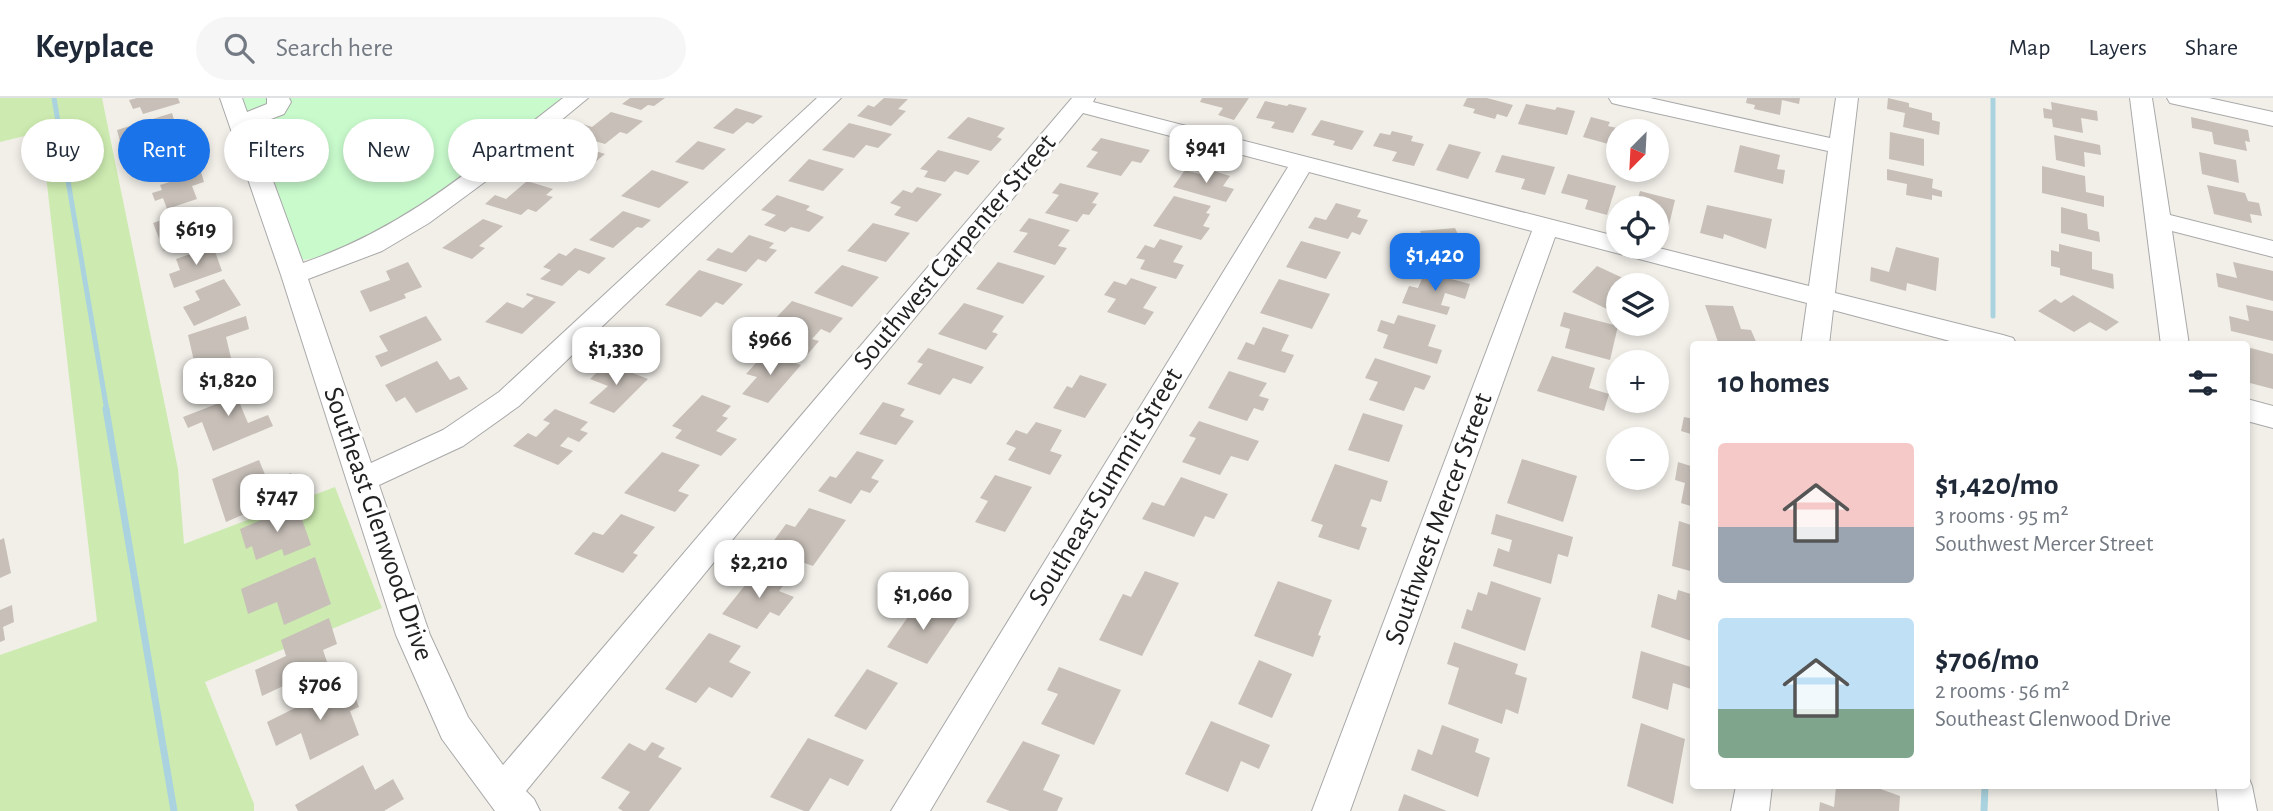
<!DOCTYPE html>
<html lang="en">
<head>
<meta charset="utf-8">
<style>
	:root { --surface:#fff; --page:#f6f6f7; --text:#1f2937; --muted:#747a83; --line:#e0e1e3; --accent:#1a73e8 }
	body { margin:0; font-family:"Alegreya Sans",sans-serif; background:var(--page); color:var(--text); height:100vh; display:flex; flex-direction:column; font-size:26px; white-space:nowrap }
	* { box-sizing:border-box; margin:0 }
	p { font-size:23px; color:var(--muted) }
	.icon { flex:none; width:38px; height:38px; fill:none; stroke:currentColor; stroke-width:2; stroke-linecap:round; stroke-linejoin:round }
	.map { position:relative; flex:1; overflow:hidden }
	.details { position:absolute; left:1690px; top:243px; width:560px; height:448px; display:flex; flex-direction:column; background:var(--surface); border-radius:7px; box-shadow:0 4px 10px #0003 }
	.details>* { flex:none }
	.banner { position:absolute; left:21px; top:21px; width:665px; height:63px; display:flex; gap:14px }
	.needle { width:46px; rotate:204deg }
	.fabs { position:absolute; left:1606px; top:21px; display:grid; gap:14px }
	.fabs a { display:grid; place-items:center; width:63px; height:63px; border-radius:50%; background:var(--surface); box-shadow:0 4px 10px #0003; font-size:35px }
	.price { position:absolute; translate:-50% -60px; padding:0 16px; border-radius:14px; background:#fff; color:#222; font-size:23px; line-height:46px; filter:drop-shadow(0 2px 4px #0008) }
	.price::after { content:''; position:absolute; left:50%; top:42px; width:21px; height:16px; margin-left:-10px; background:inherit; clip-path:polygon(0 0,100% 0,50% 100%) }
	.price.selected { background:var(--accent); color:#fff }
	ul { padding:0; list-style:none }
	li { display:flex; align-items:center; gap:21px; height:175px; padding:0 28px }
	li span { display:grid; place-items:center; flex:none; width:196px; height:140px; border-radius:7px; color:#555 }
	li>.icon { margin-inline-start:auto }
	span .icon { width:84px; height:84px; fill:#fffc; stroke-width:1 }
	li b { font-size:30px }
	h2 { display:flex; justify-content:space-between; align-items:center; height:84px; padding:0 28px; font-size:30px }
	.chip { padding:0 24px; border-radius:32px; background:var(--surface); box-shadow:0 4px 10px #0003; font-size:24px; line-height:63px }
	.chip.selected { background:var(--accent); color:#fff }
	header { display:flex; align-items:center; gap:42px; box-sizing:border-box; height:98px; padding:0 35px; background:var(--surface); border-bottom:2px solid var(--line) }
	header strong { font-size:33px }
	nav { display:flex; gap:38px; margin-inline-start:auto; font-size:24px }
	.search { width:490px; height:63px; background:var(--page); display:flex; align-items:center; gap:18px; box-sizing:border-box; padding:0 24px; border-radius:38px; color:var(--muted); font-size:26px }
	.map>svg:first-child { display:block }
	.grass { fill:#cdebb0 }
	.park { fill:#c8facc }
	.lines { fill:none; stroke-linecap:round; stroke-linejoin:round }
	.stream-far1 { stroke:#aad3df; stroke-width:5 }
	.stream { stroke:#aad3df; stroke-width:7 }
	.building { fill:#c7bfb8 }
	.minor-casing { stroke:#a9a9a9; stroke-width:2 }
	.minor { fill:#fff; fill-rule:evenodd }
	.labels { text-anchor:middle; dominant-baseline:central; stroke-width:6; stroke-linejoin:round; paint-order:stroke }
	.street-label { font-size:28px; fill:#222; stroke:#fff }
</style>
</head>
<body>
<header>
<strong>Keyplace</strong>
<div class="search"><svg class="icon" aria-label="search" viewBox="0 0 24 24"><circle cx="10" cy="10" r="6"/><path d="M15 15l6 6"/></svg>Search here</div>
<nav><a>Map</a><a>Layers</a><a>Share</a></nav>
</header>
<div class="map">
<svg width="2273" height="713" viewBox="0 0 2273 713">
	<rect width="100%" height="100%" fill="#f2efe9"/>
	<!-- grass -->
	<path class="grass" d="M0 0H102L178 371 184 446 335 389 382 510 205 584 254 706V713H0V557L97 523 41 34 0 44Z"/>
	<!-- park -->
	<path class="park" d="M243 0H569C497 54 393 149 303 162L287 139Z"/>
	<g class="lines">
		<!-- stream-far1 -->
		<g class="stream-far1">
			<path d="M54 0 107 313"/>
			<path d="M1993 0V218"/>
		</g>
		<!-- stream -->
		<g class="stream">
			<path d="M106 311 174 713"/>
			<path d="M1984 713 1985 688"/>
		</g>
	</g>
	<!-- building -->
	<g class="building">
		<path d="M137 0H178L180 5 143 16 140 9 133 11 129 2Z"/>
		<path d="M630 0H665L654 8 648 7 641 12 622 6Z"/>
		<path d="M884 0 908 1 898 11 906 13 891 28 857 18 868 7 874 9Z"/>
		<path d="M1202 0H1249L1234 22 1218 17 1223 10 1200 4Z"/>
		<path d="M1467 0H1487L1513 7 1507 19 1497 16 1495 21 1473 15 1475 11 1463 8Z"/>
		<path d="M1747 0H1800L1799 6 1782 2 1780 17 1754 11 1755 7 1746 5Z"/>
		<path d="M1888 0 1909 5V9L1932 15V22L1940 24 1939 37 1903 29 1905 15 1887 11Z"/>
		<path d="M1265 3 1287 8 1289 6 1307 10 1293 35 1271 30 1275 24 1256 20Z"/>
		<path d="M2051 4 2097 13 2098 23 2081 20 2083 35 2053 29 2052 21 2044 20 2043 10 2052 12Z"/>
		<path d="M1526 6 1555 12 1557 9 1575 13 1567 37 1518 26Z"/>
		<path d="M736 10 763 18 753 26 747 24 733 36 713 30Z"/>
		<path d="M611 14 643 23 627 36 620 34 605 46 570 36 583 26 592 29Z"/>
		<path d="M172 15 175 25 188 21 192 34 123 55 117 32Z"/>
		<path d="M968 19 1005 30 997 39 1002 41 991 53 947 40Z"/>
		<path d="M1591 19 1610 24 1608 28 1626 32 1619 33V49L1583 39Z"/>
		<path d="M2191 19 2248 32 2250 44 2245 43 2247 53 2214 46 2212 34 2192 30Z"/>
		<path d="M1321 22 1364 33 1352 52 1333 47 1335 43 1311 37Z"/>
		<path d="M849 25 892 36 878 50 866 47 854 60 822 52Z"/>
		<path d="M1392 33 1413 38 1411 43 1424 46 1414 68 1392 63 1397 54 1373 48 1380 35 1390 37Z"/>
		<path d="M1890 34 1924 41V68L1889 61Z"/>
		<path d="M2054 37 2100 47 2101 57 2084 54 2085 69 2056 62Z"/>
		<path d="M1101 40 1150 52 1141 65 1132 63 1121 78 1086 69 1098 54 1091 52Z"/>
		<path d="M188 43 195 67 153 80 149 65 161 61 159 52Z"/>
		<path d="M564 43 605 56 570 84 535 73 552 59 545 57Z"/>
		<path d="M698 43 726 51 703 72 675 64Z"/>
		<path d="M1449 46 1481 54 1468 81 1436 72Z"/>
		<path d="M1740 47 1780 57 1777 71 1785 72 1783 86 1734 74Z"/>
		<path d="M938 52 980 63 968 77 955 73 945 84 924 79 928 73 920 71Z"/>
		<path d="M2199 54 2236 62 2239 85 2202 76Z"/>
		<path d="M1502 57 1555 69 1545 97 1521 91 1525 81 1495 74Z"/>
		<path d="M809 61 844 71 823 93 788 83Z"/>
		<path d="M2042 68 2085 78 2086 94 2104 98V109L2042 95Z"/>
		<path d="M1207 71 1230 78 1223 88 1234 91 1226 104 1173 89 1185 72 1203 77Z"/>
		<path d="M1887 71 1933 81 1932 90 1942 93V99L1932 97V102L1906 97 1907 86 1887 82Z"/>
		<path d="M652 72 689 84 659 110 621 98Z"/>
		<path d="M201 74 204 84 192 88 197 101 167 111 163 100 155 103 152 95 162 92 160 87Z"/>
		<path d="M1568 76 1616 88 1607 117 1585 111 1588 102 1561 95Z"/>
		<path d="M527 83 553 91 546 97 553 99 536 114 528 111 521 117 485 106 495 97 506 101Z"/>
		<path d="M1060 85 1099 95 1092 105 1097 106 1089 117 1083 116 1077 124 1045 115 1059 97 1052 95Z"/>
		<path d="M2207 87 2245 95 2248 103 2259 105 2262 118 2250 116 2252 125 2214 116Z"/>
		<path d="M917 89 942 96 917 124 894 117 901 109 890 105 903 92 912 95Z"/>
		<path d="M1640 93 1675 102 1668 131 1657 128V110H1635Z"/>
		<path d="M777 97 810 108 806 112 824 119 809 134 791 129 785 134 764 127 776 117 761 112Z"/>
		<path d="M1174 98 1211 108 1206 115 1210 116 1203 128 1210 130 1201 142 1153 128Z"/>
		<path d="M1336 105 1361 112 1357 119 1368 122 1360 137 1352 134 1348 141 1308 130 1315 119 1326 122Z"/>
		<path d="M1707 107 1772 121 1766 151 1724 136 1723 141 1700 135Z"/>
		<path d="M2061 109 2087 116 2088 131 2099 134 2100 144 2061 135Z"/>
		<path d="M191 112 197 126 216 119 221 133 164 153 153 125Z"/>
		<path d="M623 113 651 122 642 130 637 129 613 150 589 142Z"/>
		<path d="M1029 120 1070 132 1058 148 1067 150 1055 167 1013 154 1028 135 1019 133Z"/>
		<path d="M483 121 503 128 479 148 485 150 472 161 442 150Z"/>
		<path d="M873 125 910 135 886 164 847 153Z"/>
		<path d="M1455 130 1464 149 1474 148 1480 162 1424 167 1413 141 1423 140 1420 133Z"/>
		<path d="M749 137 774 145 769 150 777 152 766 164 758 161 746 174 706 162 718 150 732 155Z"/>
		<path d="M1160 141 1183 148 1173 164 1184 167 1176 181 1140 171 1145 162 1136 160 1145 147 1154 150Z"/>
		<path d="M1301 143 1341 154 1326 181 1286 169Z"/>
		<path d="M2059 146 2092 154V171L2113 176 2114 191 2060 177V170L2051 168V152L2059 154Z"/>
		<path d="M213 148 222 173 174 190 169 176 180 172 176 161Z"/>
		<path d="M1896 149 1939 160 1936 193 1907 185 1906 193 1870 183 1871 169 1889 174Z"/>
		<path d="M575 150 606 160 589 176 579 172 562 188 540 181 551 172 543 169 559 155 566 158Z"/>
		<path d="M408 164 422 189 404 196 406 200 370 214 360 193 390 182 386 173Z"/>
		<path d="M998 164 1045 178 1023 206 976 191Z"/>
		<path d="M2233 164 2273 173V203L2218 189 2216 175 2237 180Z"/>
		<path d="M842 167 879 179 852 209 814 195Z"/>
		<path d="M1597 168 1638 187H1619V217L1572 194Z"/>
		<path d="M699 172 743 186 723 207 716 204 701 219 665 207Z"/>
		<path d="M1425 174 1470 186 1465 201 1445 195 1441 207 1450 209 1447 217 1402 205 1409 188 1418 190Z"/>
		<path d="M1131 180 1157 189 1143 210 1154 214 1145 227 1107 214 1116 201 1104 197 1114 183 1126 187Z"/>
		<path d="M224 181 241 207 194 228 183 209 200 202 195 193Z"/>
		<path d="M1279 181 1330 196 1312 231 1260 215Z"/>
		<path d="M527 195 556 204 522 236 485 224 507 204 523 210 534 200 526 197Z"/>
		<path d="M2073 197 2119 224 2106 233 2090 224 2074 234 2038 213 2055 201 2061 205Z"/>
		<path d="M792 203 843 220 830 235 821 231 812 241 819 243 808 256 771 243 787 226 774 222Z"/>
		<path d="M964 205 1004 218 992 234 998 236 986 252 938 236Z"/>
		<path d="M1705 207 1733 208 1741 231 1751 232 1757 246 1718 244Z"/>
		<path d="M2246 207 2273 213V243L2231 233 2229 218 2249 223Z"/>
		<path d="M1564 214 1618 228 1610 262 1565 250 1570 231 1560 228Z"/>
		<path d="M1398 217 1436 227 1428 248 1442 252 1437 266 1383 250 1388 237 1377 233 1381 222 1394 226Z"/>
		<path d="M246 218 249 231 226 239 231 260 196 272 188 237Z"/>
		<path d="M426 218 442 242 381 269 375 258 388 253 379 238Z"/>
		<path d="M1263 229 1289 237 1281 253 1294 257 1285 275 1237 261 1246 244 1254 247Z"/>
		<path d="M2247 249 2273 256V291L2250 285Z"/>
		<path d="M928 250 984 269 971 286 953 280 940 297 907 286 923 266 917 264Z"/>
		<path d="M765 255 801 267 768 305 742 296 757 279 746 276Z"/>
		<path d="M1552 258 1595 270 1589 290 1609 296 1604 313 1537 293Z"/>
		<path d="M1375 260 1431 278 1424 292 1415 289 1404 313 1369 302 1378 284 1365 280Z"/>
		<path d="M437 263 450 282 459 278 468 291 416 315 405 299 396 304 385 287Z"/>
		<path d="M607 265 648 281 614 315 589 305 608 288 590 281Z"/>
		<path d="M1229 273 1267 285 1259 298 1269 301 1263 313 1254 310 1247 323 1208 310Z"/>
		<path d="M1080 277 1107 286 1085 320 1053 310 1067 288 1072 290Z"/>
		<path d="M250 279 255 292 237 299 248 325 268 317 273 328 213 353 202 324 188 330 183 319 224 303 220 291Z"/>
		<path d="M702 297 731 308 722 318 728 320 716 333 737 341 721 358 675 340 682 332 672 328Z"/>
		<path d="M883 304 905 311 900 318 914 323 896 347 859 336Z"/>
		<path d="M555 311 588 324 580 332 588 335 579 344 568 339 560 348 573 353 558 367 513 348 528 335 536 339 550 325 543 322Z"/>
		<path d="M1363 315 1403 327 1389 364 1348 352Z"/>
		<path d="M1684 319 1694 321V337L1681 333Z"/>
		<path d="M1199 323 1259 343 1248 363 1231 358 1220 377 1182 364 1196 340 1189 338Z"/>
		<path d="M1036 324 1062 332 1050 353 1062 357 1050 377 1008 362 1016 350 1006 346 1016 332 1027 336Z"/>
		<path d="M857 353 884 362 871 380 879 383 870 395 861 392 851 406 818 393 830 378 836 380Z"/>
		<path d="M662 354 700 367 678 393 689 397 675 414 624 395Z"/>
		<path d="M1522 361 1577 378 1563 424 1507 405Z"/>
		<path d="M259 362 268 384 291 375 298 393 226 424 212 381Z"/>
		<path d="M1678 364 1694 369V409L1681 405 1685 385 1675 382Z"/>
		<path d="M1335 366 1388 383 1381 404 1371 401 1361 428 1367 430 1359 452 1318 439 1323 427 1311 423Z"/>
		<path d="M995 377 1032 389 1005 434 975 424 988 403 980 400Z"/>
		<path d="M1181 379 1228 396 1214 421 1205 418 1194 439 1142 421 1152 404 1164 408Z"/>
		<path d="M297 407 311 447 284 458 282 451 256 462 252 448 246 451 240 431Z"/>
		<path d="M809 410 846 422 813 468 767 452 786 426 795 429Z"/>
		<path d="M621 416 655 429 633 455 638 457 623 475 574 456 593 434 603 437Z"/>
		<path d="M1496 416 1573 439 1568 459 1558 456 1551 486 1493 468 1498 450 1509 454 1512 442 1491 436Z"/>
		<path d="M1679 423 1694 428V474L1672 468Z"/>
		<path d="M4 440 11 475 0 480V442Z"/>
		<path d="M315 459 331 506 284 527 277 504 248 516 241 491Z"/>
		<path d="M758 471 787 483 779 493 794 499 779 518 770 514 757 531 722 516Z"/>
		<path d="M1145 473 1179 485 1142 558 1099 542 1123 496 1131 499Z"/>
		<path d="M1278 483 1332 502 1318 537 1321 538 1313 559 1254 538Z"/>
		<path d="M1491 483 1541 500 1525 553 1461 530 1467 511 1472 513 1478 494 1487 497Z"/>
		<path d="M1678 492 1694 497V544L1651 529 1658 496 1676 502Z"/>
		<path d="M919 503 959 519 927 566 887 549Z"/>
		<path d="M12 507 14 524 3 529 5 542 0 544V512Z"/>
		<path d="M329 520 337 546 323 552 328 567 262 598 255 572 286 558 281 542Z"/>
		<path d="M709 535 741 548 729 564 751 574 732 600 709 589 696 605 665 591Z"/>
		<path d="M1454 544 1518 566 1515 576 1527 580 1518 616 1506 611 1502 626 1448 606 1459 570 1447 566Z"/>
		<path d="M1641 553 1694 570V592L1673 585 1668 612 1632 600Z"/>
		<path d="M1259 562 1292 576 1272 620 1238 606Z"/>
		<path d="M1059 569 1121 592 1094 647 1041 626 1058 596 1047 592Z"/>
		<path d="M867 571 898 585 866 632 834 618Z"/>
		<path d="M349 583 359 609 350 613 359 637 310 662 301 635 276 648 267 624Z"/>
		<path d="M1211 623 1270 647 1259 671 1241 663 1228 694 1185 676Z"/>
		<path d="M1641 625 1685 641 1673 706 1627 688Z"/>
		<path d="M1442 627 1479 641 1475 654 1490 660 1478 699 1411 672 1418 651 1432 657Z"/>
		<path d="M808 640 864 662 848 688 830 680 809 713H804L770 699Z"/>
		<path d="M1023 643 1060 657 1043 692 1063 700 1057 713H1010L986 704Z"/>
		<path d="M652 644 665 650 658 659 682 670 649 713H623L618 710 630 694 601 680 629 645 645 653Z"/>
		<path d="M363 667 375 692 393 681 404 701 384 713H298L295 707Z"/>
		<path d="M1836 688H1872L1900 698 1899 713H1819L1820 704 1834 709Z"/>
		<path d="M1404 696 1447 713H1398Z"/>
	</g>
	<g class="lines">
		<!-- minor casing -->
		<g class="minor-casing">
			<g id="minor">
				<path d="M220 0H242L247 14 267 6V0H289L291 4 284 16 253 28 303 165C408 129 477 66 563 0H588L497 75 429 125 382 153 308 181 371 365 443 332 499 294 817 0H841L519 308 463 348 379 387 430 537 468 619 503 667 1072 0H1095L1093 4 1619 139V149H1655L1809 188 1828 53 1620 7 1612 5 1609 0H1650L1830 40 1836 0H1858L1835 195 2003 237 2013 240 2017 247H1965L1833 212 1829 247H1801L1807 205 1555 139 1350 713H1312L1532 133 1309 74 930 713H891L1288 69 1083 15 526 693 534 701 540 713H495L442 641 396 537 281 177Z"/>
				<path d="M2130 0H2152L2170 117 2273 143V159L2172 133 2189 247H2161Z"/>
				<path d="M2167 0H2209L2273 14V28L2170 5Z"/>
				<path d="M2247 301 2273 308V330L2247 323Z"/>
				<path d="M2247 676 2252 688 2257 713H2219L2216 688H2247Z"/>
				<path d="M1736 688H1772L1769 713H1731Z"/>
			</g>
		</g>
		<!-- minor -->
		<use href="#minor" class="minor"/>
	</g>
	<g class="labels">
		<!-- street labels -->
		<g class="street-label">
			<text transform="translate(955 154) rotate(-50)">Southwest Carpenter Street</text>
			<text transform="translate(1106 389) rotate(-59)">Southeast Summit Street</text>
			<text transform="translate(1439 421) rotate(-70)">Southwest Mercer Street</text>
			<text transform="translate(378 426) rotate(71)">Southeast Glenwood Drive</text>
		</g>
	</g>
</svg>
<div class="fabs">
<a><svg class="needle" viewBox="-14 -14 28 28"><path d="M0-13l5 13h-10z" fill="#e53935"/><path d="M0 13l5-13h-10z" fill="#747a83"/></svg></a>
<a><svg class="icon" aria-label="locate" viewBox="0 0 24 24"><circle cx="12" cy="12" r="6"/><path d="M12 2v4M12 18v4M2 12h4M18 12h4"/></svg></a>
<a><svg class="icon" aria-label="layers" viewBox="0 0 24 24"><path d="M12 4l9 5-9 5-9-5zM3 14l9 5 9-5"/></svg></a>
<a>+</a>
<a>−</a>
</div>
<b class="price" style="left:1206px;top:87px">$941</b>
<b class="price" style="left:196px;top:169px">$619</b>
<b class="price selected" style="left:1435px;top:195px">$1,420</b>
<b class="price" style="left:770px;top:279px">$966</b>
<b class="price" style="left:616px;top:289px">$1,330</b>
<b class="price" style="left:228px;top:320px">$1,820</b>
<b class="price" style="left:277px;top:436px">$747</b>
<b class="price" style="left:759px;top:502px">$2,210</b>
<b class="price" style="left:923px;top:534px">$1,060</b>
<b class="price" style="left:320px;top:624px">$706</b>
<div class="banner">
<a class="chip">Buy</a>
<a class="chip selected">Rent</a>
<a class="chip">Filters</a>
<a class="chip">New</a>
<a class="chip">Apartment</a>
</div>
<section class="details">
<h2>10 homes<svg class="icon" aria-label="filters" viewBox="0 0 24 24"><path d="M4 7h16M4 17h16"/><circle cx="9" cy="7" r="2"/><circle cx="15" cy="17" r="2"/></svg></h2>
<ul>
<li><span style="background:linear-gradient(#f6c9c9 60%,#9aa5b1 0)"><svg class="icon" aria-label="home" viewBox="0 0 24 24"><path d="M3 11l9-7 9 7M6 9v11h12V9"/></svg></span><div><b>$1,420/mo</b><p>3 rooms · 95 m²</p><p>Southwest Mercer Street</p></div></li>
<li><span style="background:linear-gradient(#bfe0f5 65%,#7fa58c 0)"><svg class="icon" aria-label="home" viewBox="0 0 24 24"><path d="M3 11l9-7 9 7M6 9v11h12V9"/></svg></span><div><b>$706/mo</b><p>2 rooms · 56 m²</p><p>Southeast Glenwood Drive</p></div></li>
</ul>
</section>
</div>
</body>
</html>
